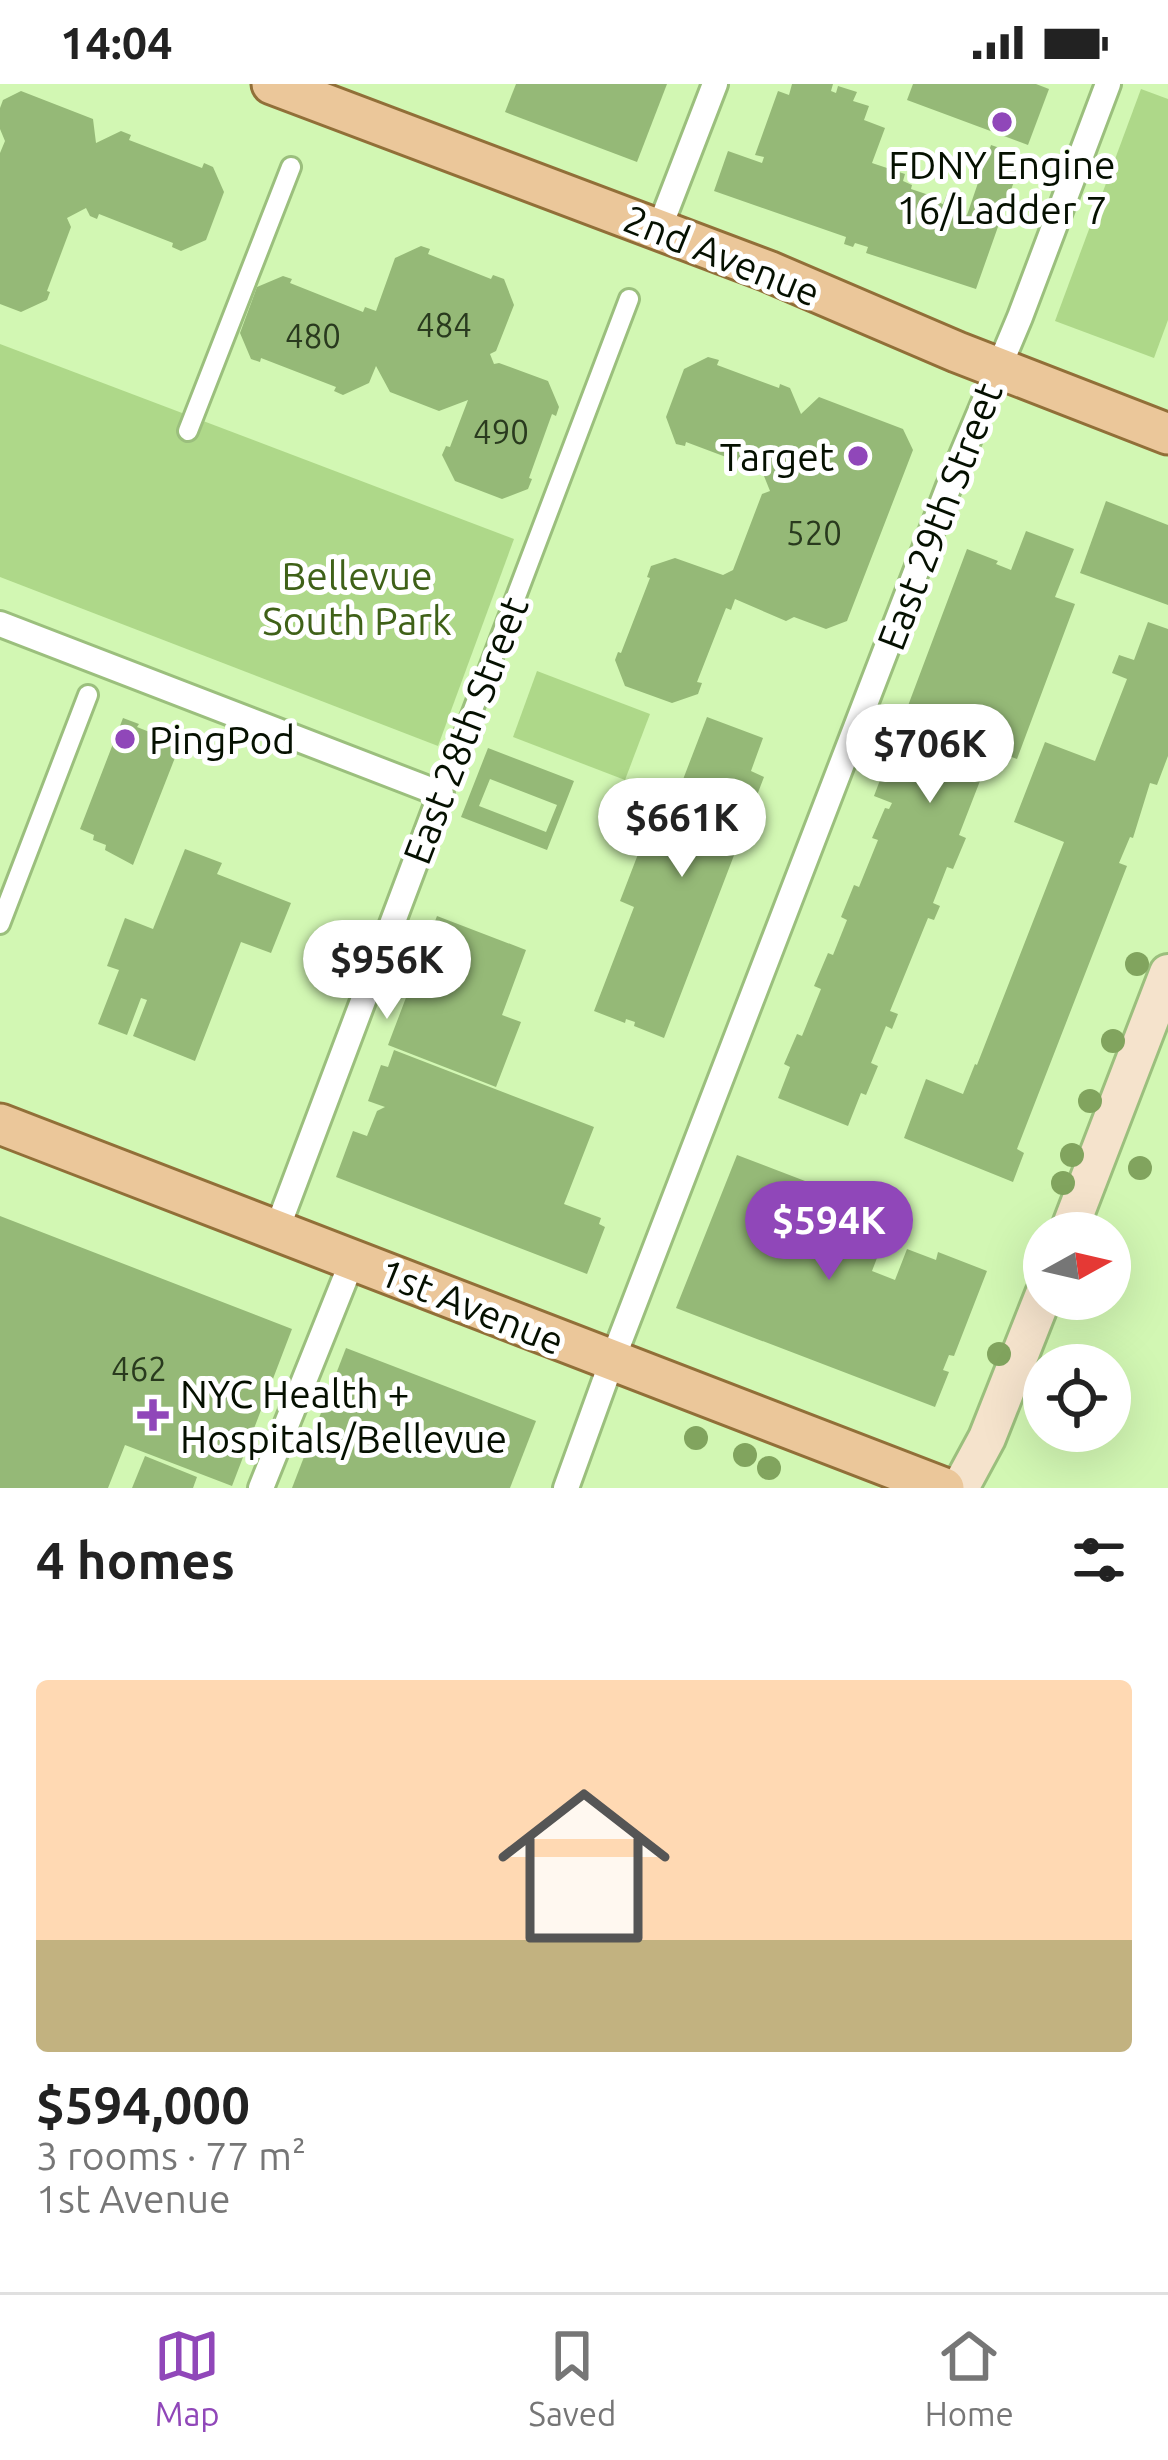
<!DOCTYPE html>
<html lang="en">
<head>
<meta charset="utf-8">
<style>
	:root { --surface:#fff; --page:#f6f6f6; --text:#222; --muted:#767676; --line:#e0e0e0; --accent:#9047b9 }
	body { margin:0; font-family:Ubuntu,sans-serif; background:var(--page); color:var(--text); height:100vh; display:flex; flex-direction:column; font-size:45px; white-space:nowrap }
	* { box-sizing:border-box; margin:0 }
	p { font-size:39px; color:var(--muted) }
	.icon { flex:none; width:66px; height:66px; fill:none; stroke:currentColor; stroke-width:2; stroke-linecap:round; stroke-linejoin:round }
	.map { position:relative; height:1404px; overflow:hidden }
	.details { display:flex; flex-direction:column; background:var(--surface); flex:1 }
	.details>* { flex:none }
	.needle { width:78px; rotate:82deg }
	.controls { position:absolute; left:1023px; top:1128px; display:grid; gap:24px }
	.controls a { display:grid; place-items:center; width:108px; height:108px; border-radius:50%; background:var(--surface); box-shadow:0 12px 48px #0002; font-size:60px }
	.price { position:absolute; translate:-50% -102px; padding:0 27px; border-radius:42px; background:#fff; color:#222; font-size:39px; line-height:78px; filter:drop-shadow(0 3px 6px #0008) }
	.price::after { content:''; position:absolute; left:50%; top:72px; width:36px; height:27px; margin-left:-18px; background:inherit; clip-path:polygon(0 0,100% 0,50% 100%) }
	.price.active { background:var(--accent); color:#fff }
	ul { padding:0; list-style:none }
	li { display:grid; align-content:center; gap:24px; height:636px; padding:0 36px }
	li+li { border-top:3px solid var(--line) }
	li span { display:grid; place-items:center; height:372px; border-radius:12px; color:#555 }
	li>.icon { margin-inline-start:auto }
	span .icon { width:216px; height:216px; fill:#fffc; stroke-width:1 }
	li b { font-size:51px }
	h2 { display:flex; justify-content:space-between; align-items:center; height:144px; padding:0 36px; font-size:51px }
	.status { display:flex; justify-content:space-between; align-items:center; height:84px; padding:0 60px; background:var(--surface); direction:ltr }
	.status svg { height:33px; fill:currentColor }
	.tabs { display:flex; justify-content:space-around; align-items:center; height:168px; border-top:3px solid var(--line); background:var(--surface); font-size:33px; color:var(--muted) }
	.tabs a { display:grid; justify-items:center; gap:6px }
	.tabs .active { color:var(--accent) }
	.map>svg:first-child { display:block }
	.green { fill:#aed889 }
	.building { fill:#95b977; fill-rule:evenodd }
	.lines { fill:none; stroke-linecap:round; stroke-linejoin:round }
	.pedestrian-casing { stroke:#9bbf7d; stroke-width:24 }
	.minor-casing { stroke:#9bbf7d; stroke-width:30 }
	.secondary-casing { stroke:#9bbf7d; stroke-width:42 }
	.primary-casing { stroke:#916f38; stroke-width:45 }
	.pedestrian { stroke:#fff; stroke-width:18 }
	.minor { stroke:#fff; stroke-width:24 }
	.secondary { stroke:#f5e3cc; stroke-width:36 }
	.primary { stroke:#ebc79a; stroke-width:39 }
	.tree { fill:#81a45e }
	.poi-dot { fill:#9047b9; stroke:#fff; stroke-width:4.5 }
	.labels { text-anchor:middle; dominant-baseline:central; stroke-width:10; stroke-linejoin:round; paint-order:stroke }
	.number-label { font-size:33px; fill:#293a1e }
	.poi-label { font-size:39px; fill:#051000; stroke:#fff; text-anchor:start }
	.street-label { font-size:39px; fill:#051000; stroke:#fff }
	.park-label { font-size:39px; fill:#3f6118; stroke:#fff }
</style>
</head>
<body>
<div class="status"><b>14:04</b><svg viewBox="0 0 49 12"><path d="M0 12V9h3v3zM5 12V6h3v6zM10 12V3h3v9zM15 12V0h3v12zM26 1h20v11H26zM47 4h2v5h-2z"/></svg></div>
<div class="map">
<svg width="1168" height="1404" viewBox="0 0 1168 1404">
	<rect width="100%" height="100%" fill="#d2f7b3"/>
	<!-- green -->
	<g class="green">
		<path d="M1141 5 1168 15V236L1154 274 1055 237Z"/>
		<path d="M0 260 514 455 438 662 0 493Z"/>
		<path d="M537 587 650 630 625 696 513 653Z"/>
	</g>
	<!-- building -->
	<g class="building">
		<path d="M516 0H667L637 78 505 28Z"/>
		<path d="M792 0H833L831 7 836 9 838 2 857 8 853 17 869 22 864 36 885 44 872 79 905 90 903 97 912 101 911 105 935 113 934 117 943 120 947 110 962 115 958 128 967 131 991 61 1023 72 976 205 866 169 868 163 855 159 853 163 844 160 846 153 714 107 728 67 762 79 764 73 755 71 778 7 789 11Z"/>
		<path d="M913 0H1036L1049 5 1028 61 907 16Z"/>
		<path d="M21 7 93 35 96 59 121 47 131 51 129 56 202 84 204 79 213 83 224 108 206 156 181 167 172 163 173 159 99 130 97 135 90 132 86 124 67 134 71 143 47 207 50 208 47 216 21 228 0 220V69L5 57 0 45V24L3 16Z"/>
		<path d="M421 162 430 165 428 170 491 195 493 191 504 195 514 221 496 267 490 270 494 280 499 279 548 297 559 323 556 332 552 330 529 394 532 395 528 405 502 415 455 397 442 371 446 362 450 363 468 316 439 327 390 308 376 282 369 299 343 311 334 307 336 303 261 274 260 278 251 275 240 249 257 203 283 192 292 195 290 199 363 228 365 223 376 227 395 174Z"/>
		<path d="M708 273 719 276 717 281 779 304 780 300 790 304 801 330 819 313 903 345 913 366 847 537 826 545 794 533 786 537 735 515 731 526 726 524 697 598 702 599 698 610 672 619 625 602 615 576 618 568 621 569 650 494 647 493 651 482 675 474 723 491 733 486 762 410 770 407 762 387 757 390 748 386 750 382 686 358 685 362 676 360 666 333 684 285Z"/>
		<path d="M1106 417 1168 441V521L1080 489Z"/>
		<path d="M1026 447 1074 465 1055 513 1075 520 1017 675 992 666 959 751 966 754 953 785 947 783 933 819 940 822 934 836 928 834 890 927 898 930 892 945 886 942 871 979 878 982 866 1011 861 1009 848 1042 778 1014 790 983 784 980 797 950 802 952 821 905 814 902 828 869 833 871 847 836 841 833 854 801 859 803 878 756 872 754 885 724 889 725 892 719 874 712 967 465 998 477 996 480 1011 486Z"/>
		<path d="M1148 538 1168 545V672L1157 701 1150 699 1133 754 1130 753 1119 779 1127 782 1017 1065 1024 1069 1013 1098 904 1054 926 995 963 1010 975 980 977 981 1064 758 1014 738 1045 658 1095 677 1127 595 1112 589 1119 571 1134 576Z"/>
		<path d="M707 633 763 654 751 687 764 693 664 954 634 942 635 938 626 935 625 939 594 927 634 823 620 817 640 765 654 771Z"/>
		<path d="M123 634 139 640 137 643 152 649 151 652 178 666 133 781 105 766 106 761 93 756 94 751 80 745Z"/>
		<path d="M488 664 574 697 547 766 461 733ZM490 695 557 721 546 748 479 722Z"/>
		<path d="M185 765 222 779 217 790 291 819 271 869 241 858 195 977 133 952 147 916 141 914 127 951 98 940 119 886 107 882 125 834 153 845Z"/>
		<path d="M437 832 526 866 502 931 521 938 496 1003 388 961Z"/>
		<path d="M394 966 594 1043 564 1120 601 1134 599 1140 605 1143 587 1190 336 1093 353 1047 367 1052 377 1027 385 1023 368 1017 381 981 388 983Z"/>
		<path d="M737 1071 865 1120 868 1111 897 1122 872 1187 895 1196 907 1165 936 1176 938 1168 987 1187 954 1272 949 1271 943 1286 949 1288 935 1323 676 1224Z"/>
		<path d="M0 1132 292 1245 232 1402 125 1361 108 1404H0Z"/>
		<path d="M346 1264 536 1337 510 1404H292Z"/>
		<path d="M145 1372 197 1393 193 1404H132Z"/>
	</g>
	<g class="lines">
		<!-- pedestrian casing -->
		<g class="pedestrian-casing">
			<g id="pedestrian">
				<path d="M188 347 291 83"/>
				<path d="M441 710 629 215"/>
				<path d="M0 840 88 611"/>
			</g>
		</g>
		<!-- minor casing -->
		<g class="minor-casing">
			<g id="minor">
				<path d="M659 145 715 0"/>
				<path d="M0 540 441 710 277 1145"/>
				<path d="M261 1404 353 1175"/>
				<path d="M566 1404 612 1277 949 402 1020 233 1108 0"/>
			</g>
		</g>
		<!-- secondary casing -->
		<g class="secondary-casing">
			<g id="secondary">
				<path d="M1068 1149 1168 889"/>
				<path d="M960 1404 987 1354 1044 1210"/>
			</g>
		</g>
		<!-- primary casing -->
		<g class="primary-casing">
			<g id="primary">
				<path d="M272 0 768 187 957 268 1168 350"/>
				<path d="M0 1040 944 1404"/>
			</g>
		</g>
		<!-- pedestrian -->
		<use href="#pedestrian" class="pedestrian"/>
		<!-- minor -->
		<use href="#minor" class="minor"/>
		<!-- secondary -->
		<use href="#secondary" class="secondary"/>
		<!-- primary -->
		<use href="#primary" class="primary"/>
	</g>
	<!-- trees -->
	<g class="tree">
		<circle cx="1137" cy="880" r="12"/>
		<circle cx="1113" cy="957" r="12"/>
		<circle cx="1090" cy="1017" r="12"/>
		<circle cx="1072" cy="1071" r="12"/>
		<circle cx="1140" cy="1084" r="12"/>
		<circle cx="1063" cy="1099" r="12"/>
		<circle cx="999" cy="1270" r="12"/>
		<circle cx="696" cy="1354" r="12"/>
		<circle cx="745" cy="1371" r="12"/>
		<circle cx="769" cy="1384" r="12"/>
	</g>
	<!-- markers -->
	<g class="poi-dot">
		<circle cx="1002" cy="38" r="12"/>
		<circle cx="858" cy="372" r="12"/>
		<circle cx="125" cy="655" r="12"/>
		<path d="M147 1313h12v12h12v12h-12v12h-12v-12h-12v-12h12z"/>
	</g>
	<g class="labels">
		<!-- number labels -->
		<g class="number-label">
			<text x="444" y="240">484</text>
			<text x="313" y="251">480</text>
			<text x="501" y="347">490</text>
			<text x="814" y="448">520</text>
			<text x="139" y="1284">462</text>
		</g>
		<!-- poi labels -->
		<g class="poi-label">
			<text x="1002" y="80" text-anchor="middle">FDNY Engine<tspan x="1002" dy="45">16/Ladder 7</tspan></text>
			<text x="834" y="372" text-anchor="end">Target</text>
			<text x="149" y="655">PingPod</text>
			<text x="180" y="1309">NYC Health +<tspan x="180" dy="45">Hospitals/Bellevue</tspan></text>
		</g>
		<!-- street labels -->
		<g class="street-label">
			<text transform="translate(722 171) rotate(22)">2nd Avenue</text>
			<text transform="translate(939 432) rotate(-69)">East 29th Street</text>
			<text transform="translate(465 646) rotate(-69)">East 28th Street</text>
			<text transform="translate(472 1222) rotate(22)">1st Avenue</text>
		</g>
		<!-- park labels -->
		<g class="park-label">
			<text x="357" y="491">Bellevue<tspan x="357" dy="45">South Park</tspan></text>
		</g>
	</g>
</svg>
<div class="controls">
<a><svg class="needle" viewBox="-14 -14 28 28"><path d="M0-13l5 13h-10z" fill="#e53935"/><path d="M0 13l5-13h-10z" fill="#767676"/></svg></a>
<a><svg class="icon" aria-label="locate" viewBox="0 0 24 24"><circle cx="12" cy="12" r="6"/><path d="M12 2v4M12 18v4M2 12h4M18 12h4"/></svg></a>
</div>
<b class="price" style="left:930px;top:722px">$706K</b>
<b class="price" style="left:682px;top:796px">$661K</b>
<b class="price" style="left:387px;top:938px">$956K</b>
<b class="price active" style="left:829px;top:1199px">$594K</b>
</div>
<section class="details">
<h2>4 homes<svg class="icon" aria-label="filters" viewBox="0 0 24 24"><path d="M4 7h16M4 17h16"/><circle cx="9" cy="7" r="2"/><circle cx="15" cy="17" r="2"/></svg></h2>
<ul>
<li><span style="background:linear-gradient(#ffd9b3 70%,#c2b280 0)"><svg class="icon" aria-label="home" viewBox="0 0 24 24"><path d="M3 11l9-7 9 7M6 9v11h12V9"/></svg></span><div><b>$594,000</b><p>3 rooms · 77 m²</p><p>1st Avenue</p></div></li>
</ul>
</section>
<nav class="tabs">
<a class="active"><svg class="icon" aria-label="map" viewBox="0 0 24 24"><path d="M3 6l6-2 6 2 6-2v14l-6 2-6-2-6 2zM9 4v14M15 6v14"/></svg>Map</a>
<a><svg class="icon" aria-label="saved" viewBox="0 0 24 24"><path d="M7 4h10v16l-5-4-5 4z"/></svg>Saved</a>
<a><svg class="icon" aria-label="home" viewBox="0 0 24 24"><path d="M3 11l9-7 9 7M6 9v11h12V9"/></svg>Home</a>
</nav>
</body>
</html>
